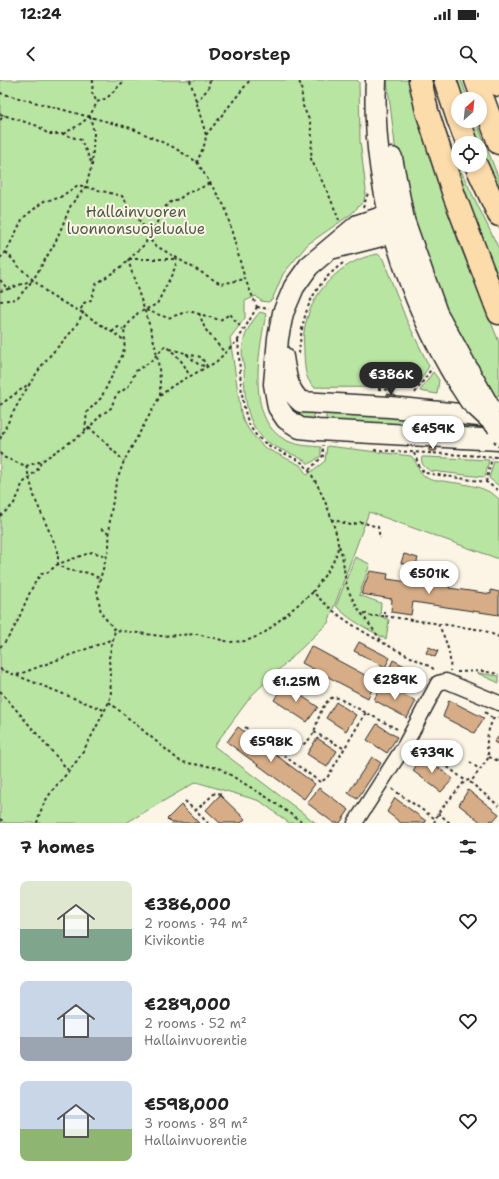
<!DOCTYPE html>
<html lang="en">
<head>
<meta charset="utf-8">
<style>
	:root { --surface:#fff; --page:#f2f2f2; --text:#222; --muted:#767676; --accent:#2b2b2b }
	body { margin:0; font-family:"Shantell Sans",sans-serif; background:var(--page); color:var(--text); height:100vh; display:flex; flex-direction:column; font-size:15px; white-space:nowrap }
	* { box-sizing:border-box; margin:0 }
	p { font-size:13px; color:var(--muted) }
	.icon { flex:none; width:22px; height:22px; fill:none; stroke:currentColor; stroke-width:2; stroke-linecap:round; stroke-linejoin:round }
	.map { position:relative; height:743px; overflow:hidden }
	.panel { display:flex; flex-direction:column; background:var(--surface); flex:1 }
	.panel>* { flex:none }
	.needle { width:26px; rotate:27deg }
	.buttons { position:absolute; left:451px; top:12px; display:grid; gap:8px }
	.buttons a { display:grid; place-items:center; width:36px; height:36px; border-radius:50%; background:var(--surface); box-shadow:0 2px 6px #0003; font-size:20px }
	.price { position:absolute; translate:-50% -34px; padding:0 9px; border-radius:14px; background:#fff; color:#222; font-size:13px; line-height:26px; filter:drop-shadow(0 1px 2px #0008) }
	.price::after { content:''; position:absolute; left:50%; top:24px; width:12px; height:9px; margin-left:-6px; background:inherit; clip-path:polygon(0 0,100% 0,50% 100%) }
	.price.current { background:var(--accent); color:#fff }
	ul { padding:0; list-style:none }
	li { display:flex; align-items:center; gap:12px; height:100px; padding:0 20px }
	li span { display:grid; place-items:center; flex:none; width:112px; height:80px; border-radius:8px; color:#555 }
	li>.icon { margin-inline-start:auto }
	span .icon { width:48px; height:48px; fill:#fffc; stroke-width:1 }
	li b { font-size:17px }
	h2 { display:flex; justify-content:space-between; align-items:center; height:48px; padding:0 20px; font-size:17px }
	.status { display:flex; justify-content:space-between; align-items:center; height:28px; padding:0 20px; background:var(--surface); direction:ltr }
	.status svg { height:11px; fill:currentColor }
	header { display:flex; justify-content:space-between; align-items:center; height:52px; padding:0 20px; background:var(--surface); font-size:18px; font-weight:600 }
	.map>svg:first-child { display:block }
	.green { fill:#b9e5a2; stroke:#728866 }
	.building { fill:#d6ad87; stroke:#2b2b2b }
	.lines { fill:none; stroke-linecap:round; stroke-linejoin:round }
	.street-casing { stroke:#2b2b2b; stroke-width:17 }
	.secondary-casing { stroke:#2b2b2b; stroke-width:23 }
	.highway-casing { stroke:#2b2b2b; stroke-width:25 }
	.path { stroke:#2b2b2b; stroke-width:2; stroke-dasharray:3 3; stroke-linecap:butt }
	.street { stroke:#fcf5e5; stroke-width:14 }
	.secondary { stroke:#fcf5e5; stroke-width:20 }
	.highway { stroke:#fddcac; stroke-width:22 }
	.secondary-bridge-casing { stroke:#2b2b2b; stroke-width:23; stroke-linecap:butt }
	.path-bridge { stroke:#2b2b2b; stroke-width:2; stroke-dasharray:3 3; stroke-linecap:butt }
	.secondary-bridge { stroke:#fcf5e5; stroke-width:20 }
	.labels { text-anchor:middle; dominant-baseline:central; stroke-width:4; stroke-linejoin:round; paint-order:stroke }
	.park-label { font-size:15px; fill:#4e5a49; stroke:#fcf5e5 }
</style>
</head>
<body>
<div class="status"><b>12:24</b><svg viewBox="0 0 49 12"><path d="M0 12V9h3v3zM5 12V6h3v6zM10 12V3h3v9zM15 12V0h3v12zM26 1h20v11H26zM47 4h2v5h-2z"/></svg></div>
<header><svg class="icon" aria-label="back" viewBox="0 0 24 24"><path d="M15 5l-7 7 7 7"/></svg>Doorstep<svg class="icon" aria-label="search" viewBox="0 0 24 24"><circle cx="10" cy="10" r="6"/><path d="M15 15l6 6"/></svg></header>
<div class="map">
<svg width="499" height="743" viewBox="0 0 499 743">
	<rect width="100%" height="100%" fill="#fcf5e5"/>
	<filter id="ink" filterUnits="userSpaceOnUse"><feTurbulence type="fractalNoise" baseFrequency=".025" numOctaves="2"/><feDisplacementMap in="SourceGraphic" scale="8" xChannelSelector="R" yChannelSelector="G"/><feConvolveMatrix kernelMatrix="1 2 1 2 8 2 1 2 1" color-interpolation-filters="sRGB"/></filter>
	<g filter="url(#ink)">
		<!-- green -->
		<g class="green">
			<path d="M0 0H357L359 2 360 61 366 110 364 121 350 135 308 164 283 194 272 220 268 222 261 221 256 216 245 221V238L230 258 241 333 244 342 251 353 265 368 300 385 307 395 325 381 327 366 411 376C417 380 417 392 427 398 431 401 438 401 443 401 461 404 485 405 499 419V479L369 432 328 543 252 615 214 666 316 743H289L260 721 196 702 126 743H0Z"/>
			<path d="M387 0H413L426 51 457 158 499 262V315L492 318 428 196 397 81Z"/>
			<path d="M452 0H461L468 19H459Z"/>
			<path d="M436 23 458 85 499 169V216L476 165Z"/>
			<path d="M467 41H476L499 99V116L480 75V63H475Z"/>
			<path d="M378 174 383 179 406 239 429 286 415 309C381 306 348 308 314 307 304 298 305 286 304 273 304 266 303 258 304 252 309 214 340 180 378 174Z"/>
			<path d="M260 232 266 234C259 271 244 344 290 362 300 366 311 366 321 367V376L309 384C295 372 275 371 262 357 244 339 245 312 244 288 243 280 241 272 243 264 245 252 252 241 260 232Z"/>
			<path d="M433 292 439 300 437 314 420 311Z"/>
			<path d="M285 309 313 329 314 344 294 335 284 321Z"/>
			<path d="M326 328 470 341 482 355 326 344Z"/>
			<path d="M422 377H426L489 380 485 397H483L431 391C425 388 420 384 422 377Z"/>
			<path d="M494 381H499V406L489 398Z"/>
			<path d="M355 477 370 484 359 515 381 523 380 536 389 540 386 559C368 549 350 541 336 526Z"/>
			<path d="M477 593 499 596V603Z"/>
		</g>
		<!-- building -->
		<g class="building">
			<path d="M387 314 395 315V318L387 317Z"/>
			<path d="M429 368 437 369 436 371H429Z"/>
			<path d="M404 474 418 478 415 488 401 483Z"/>
			<path d="M370 491 388 494 387 499 436 506 437 501 450 503 449 508 491 514V510L499 512V535L413 522 411 535 391 532 392 519 361 514Z"/>
			<path d="M359 562 390 578 385 587 354 571Z"/>
			<path d="M311 566 376 601 368 618 302 583Z"/>
			<path d="M429 567 438 571 435 577 426 573Z"/>
			<path d="M393 580 424 596 420 605 389 589Z"/>
			<path d="M284 604 318 627 307 642 274 620Z"/>
			<path d="M382 604 416 621 407 638 374 620Z"/>
			<path d="M449 620 484 638 474 653 443 637Z"/>
			<path d="M336 622 356 635 346 651 326 638Z"/>
			<path d="M377 644 397 657 387 673 367 660Z"/>
			<path d="M238 647 315 704 304 719 227 662Z"/>
			<path d="M499 656V665L494 662Z"/>
			<path d="M317 658 337 671 327 687 307 674Z"/>
			<path d="M422 675 453 699 441 712 413 691Z"/>
			<path d="M372 677 381 683 357 719 348 713Z"/>
			<path d="M319 708 349 730 340 743H334L307 723Z"/>
			<path d="M468 710 499 734 493 741 491 740 488 743H482L459 725Z"/>
			<path d="M220 715 245 739 241 743H220L206 730Z"/>
			<path d="M395 718 426 741 425 743H401L387 732Z"/>
			<path d="M181 725 199 743H171L167 739Z"/>
		</g>
		<g class="lines">
			<!-- street casing -->
			<g class="street-casing">
				<path id="street" d="M355 743 405 665 438 603 446 601 499 623"/>
			</g>
			<!-- secondary casing -->
			<g class="secondary-casing">
				<g id="secondary">
					<path d="M376 0C371 105 405 215 459 304"/>
					<path d="M392 78 404 140 437 233 474 300"/>
					<path d="M404 140 388 135 358 145 309 186 294 207 283 233 278 258 274 304 278 327 286 339 300 348 318 350 499 360"/>
					<path d="M334 168 393 153 402 143"/>
					<path d="M283 277C286 294 287 310 301 322L390 327 499 338"/>
				</g>
			</g>
			<!-- highway casing -->
			<g class="highway-casing">
				<g id="highway">
					<path d="M420 0 427 31 454 115 499 233"/>
					<path d="M445 0 458 39"/>
					<path d="M476 0 499 63"/>
					<path d="M497 0 499 5"/>
					<path d="M459 41 467 63"/>
					<path d="M476 85 499 135"/>
				</g>
			</g>
			<!-- path -->
			<g class="path">
				<path d="M93 0 92 13 97 22"/>
				<path d="M190 0 206 55 205 63 197 82"/>
				<path d="M294 0 299 1 301 6 303 26 310 42 312 57 311 79 329 115 339 140"/>
				<path d="M0 13 131 48 173 67 197 82 225 127 245 199 257 227"/>
				<path d="M196 22 208 9 210 0"/>
				<path d="M0 34 38 46 48 54H63L81 60 92 84"/>
				<path d="M0 40 5 35"/>
				<path d="M63 54C82 43 88 42 97 22L107 18 125 0"/>
				<path d="M206 55 250 0"/>
				<path d="M363 128 368 113"/>
				<path d="M6 172 20 188 51 216 83 233 124 260"/>
				<path d="M0 178 6 172 23 138 44 121 59 118 78 105 122 116 144 147 153 164 221 204 245 199"/>
				<path d="M128 179C141 226 162 265 160 316"/>
				<path d="M129 179H177"/>
				<path d="M0 200 8 209 33 200 55 163 71 125 86 106 92 85 94 53 90 36"/>
				<path d="M0 211 8 209"/>
				<path d="M0 221 17 219 32 201"/>
				<path d="M257 227 238 260 216 282 172 306 160 316 124 381 116 403 110 438 109 468 97 510 101 533 115 550 161 556 197 554 230 562 246 561 263 554 313 512"/>
				<path d="M257 227 269 229"/>
				<path d="M146 230 168 238 189 231 220 240 230 234 243 250"/>
				<path d="M199 233 205 249 225 273"/>
				<path d="M112 252 118 247 123 249"/>
				<path d="M238 260C240 283 240 326 250 346 261 367 283 371 301 382 315 391 339 451 338 467 336 483 321 499 313 512 346 547 389 566 431 587L436 591"/>
				<path d="M170 269 185 273 198 284 207 287"/>
				<path d="M186 274 201 277 207 286"/>
				<path d="M299 274C302 234 310 208 343 183"/>
				<path d="M378 309 391 310"/>
				<path d="M415 313 432 288"/>
				<path d="M0 325 30 303"/>
				<path d="M89 347 124 381"/>
				<path d="M85 351 87 332 101 318 123 274 125 261 124 249 138 233 157 224 175 188 177 179"/>
				<path d="M0 359C12 333 26 308 43 284 56 267 74 253 83 233L81 229 84 223 91 220 96 204 121 187 146 163 147 153 155 146 166 126 172 121 179 119 187 113 201 108 211 102"/>
				<path d="M374 370 499 377"/>
				<path d="M0 373 3 377 26 386 35 419 58 471V484C68 493 76 490 88 493 92 494 96 497 100 498"/>
				<path d="M414 373 420 388 425 393 486 402 499 411"/>
				<path d="M26 386 42 381 85 352 100 336 111 328 116 315 128 307 136 291 150 282 165 266C176 274 185 283 189 296"/>
				<path d="M309 390 323 376V365"/>
				<path d="M486 402 492 378"/>
				<path d="M0 436 13 425 19 414 22 404 37 390 42 381"/>
				<path d="M331 439 351 445 361 442 378 447 380 458"/>
				<path d="M101 449 109 453"/>
				<path d="M339 466C345 480 343 495 348 509 355 528 371 545 382 562"/>
				<path d="M384 531V536L483 550 499 557"/>
				<path d="M364 533 371 536H384"/>
				<path d="M438 544C445 557 452 575 450 591"/>
				<path d="M0 567C21 547 23 517 41 494L47 493 58 484 92 472 107 476"/>
				<path d="M0 589 104 630"/>
				<path d="M457 592 482 591 499 594"/>
				<path d="M17 595 113 559"/>
				<path d="M0 611 68 690"/>
				<path d="M109 622 181 682 219 688 268 718 303 743"/>
				<path d="M485 632 493 639"/>
				<path d="M245 647 320 702 327 698 366 632"/>
				<path d="M314 652 345 669"/>
				<path d="M419 665 466 701"/>
				<path d="M281 673C294 670 308 665 314 652 319 639 320 625 333 617L338 618 399 650"/>
				<path d="M489 677 499 681"/>
				<path d="M470 682 479 689"/>
				<path d="M470 702 499 726"/>
				<path d="M392 709 434 738"/>
				<path d="M185 721 208 743"/>
				<path d="M195 731 215 713 224 714"/>
				<path d="M438 733 450 743"/>
				<path d="M0 739 5 743"/>
				<path d="M37 743C45 711 61 704 78 679 90 661 99 641 109 622L111 615 109 578 115 550"/>
				<path d="M434 743 438 733 465 701 473 699 489 677C485 662 487 653 493 639L499 637"/>
			</g>
			<!-- street -->
			<use href="#street" class="street"/>
			<!-- secondary -->
			<use href="#secondary" class="secondary"/>
			<!-- highway -->
			<use href="#highway" class="highway"/>
			<!-- secondary-bridge casing -->
			<g class="secondary-bridge-casing">
				<g id="secondary-bridge">
					<path d="M474 300 490 328"/>
					<path d="M459 304 470 321 496 345"/>
				</g>
			</g>
			<!-- path-bridge -->
			<path class="path-bridge" d="M494 361 499 367"/>
			<!-- secondary-bridge -->
			<use href="#secondary-bridge" class="secondary-bridge"/>
		</g>
	</g>
	<g class="labels">
		<!-- park labels -->
		<g class="park-label">
			<text x="136" y="132">Hallainvuoren<tspan x="136" dy="17">luonnonsuojelualue</tspan></text>
		</g>
	</g>
</svg>
<div class="buttons">
<a><svg class="needle" viewBox="-14 -14 28 28"><path d="M0-13l5 13h-10z" fill="#e53935"/><path d="M0 13l5-13h-10z" fill="#767676"/></svg></a>
<a><svg class="icon" aria-label="locate" viewBox="0 0 24 24"><circle cx="12" cy="12" r="6"/><path d="M12 2v4M12 18v4M2 12h4M18 12h4"/></svg></a>
</div>
<b class="price current" style="left:391px;top:316px">€386K</b>
<b class="price" style="left:433px;top:370px">€459K</b>
<b class="price" style="left:429px;top:515px">€501K</b>
<b class="price" style="left:395px;top:621px">€289K</b>
<b class="price" style="left:296px;top:623px">€1.25M</b>
<b class="price" style="left:271px;top:683px">€598K</b>
<b class="price" style="left:432px;top:694px">€739K</b>
</div>
<section class="panel">
<h2>7 homes<svg class="icon" aria-label="filters" viewBox="0 0 24 24"><path d="M4 7h16M4 17h16"/><circle cx="9" cy="7" r="2"/><circle cx="15" cy="17" r="2"/></svg></h2>
<ul>
<li><span style="background:linear-gradient(#dfe7d0 60%,#7fa58c 0)"><svg class="icon" aria-label="home" viewBox="0 0 24 24"><path d="M3 11l9-7 9 7M6 9v11h12V9"/></svg></span><div><b>€386,000</b><p>2 rooms · 74 m²</p><p>Kivikontie</p></div><svg class="icon" aria-label="heart" viewBox="0 0 24 24"><path d="M12 20l-8-8c-3-5 5-10 8-4 3-6 11-1 8 4z"/></svg></li>
<li><span style="background:linear-gradient(#c9d6e8 70%,#9aa5b1 0)"><svg class="icon" aria-label="home" viewBox="0 0 24 24"><path d="M3 11l9-7 9 7M6 9v11h12V9"/></svg></span><div><b>€289,000</b><p>2 rooms · 52 m²</p><p>Hallainvuorentie</p></div><svg class="icon" aria-label="heart" viewBox="0 0 24 24"><path d="M12 20l-8-8c-3-5 5-10 8-4 3-6 11-1 8 4z"/></svg></li>
<li><span style="background:linear-gradient(#c9d6e8 60%,#8fb573 0)"><svg class="icon" aria-label="home" viewBox="0 0 24 24"><path d="M3 11l9-7 9 7M6 9v11h12V9"/></svg></span><div><b>€598,000</b><p>3 rooms · 89 m²</p><p>Hallainvuorentie</p></div><svg class="icon" aria-label="heart" viewBox="0 0 24 24"><path d="M12 20l-8-8c-3-5 5-10 8-4 3-6 11-1 8 4z"/></svg></li>
</ul>
</section>
</body>
</html>
